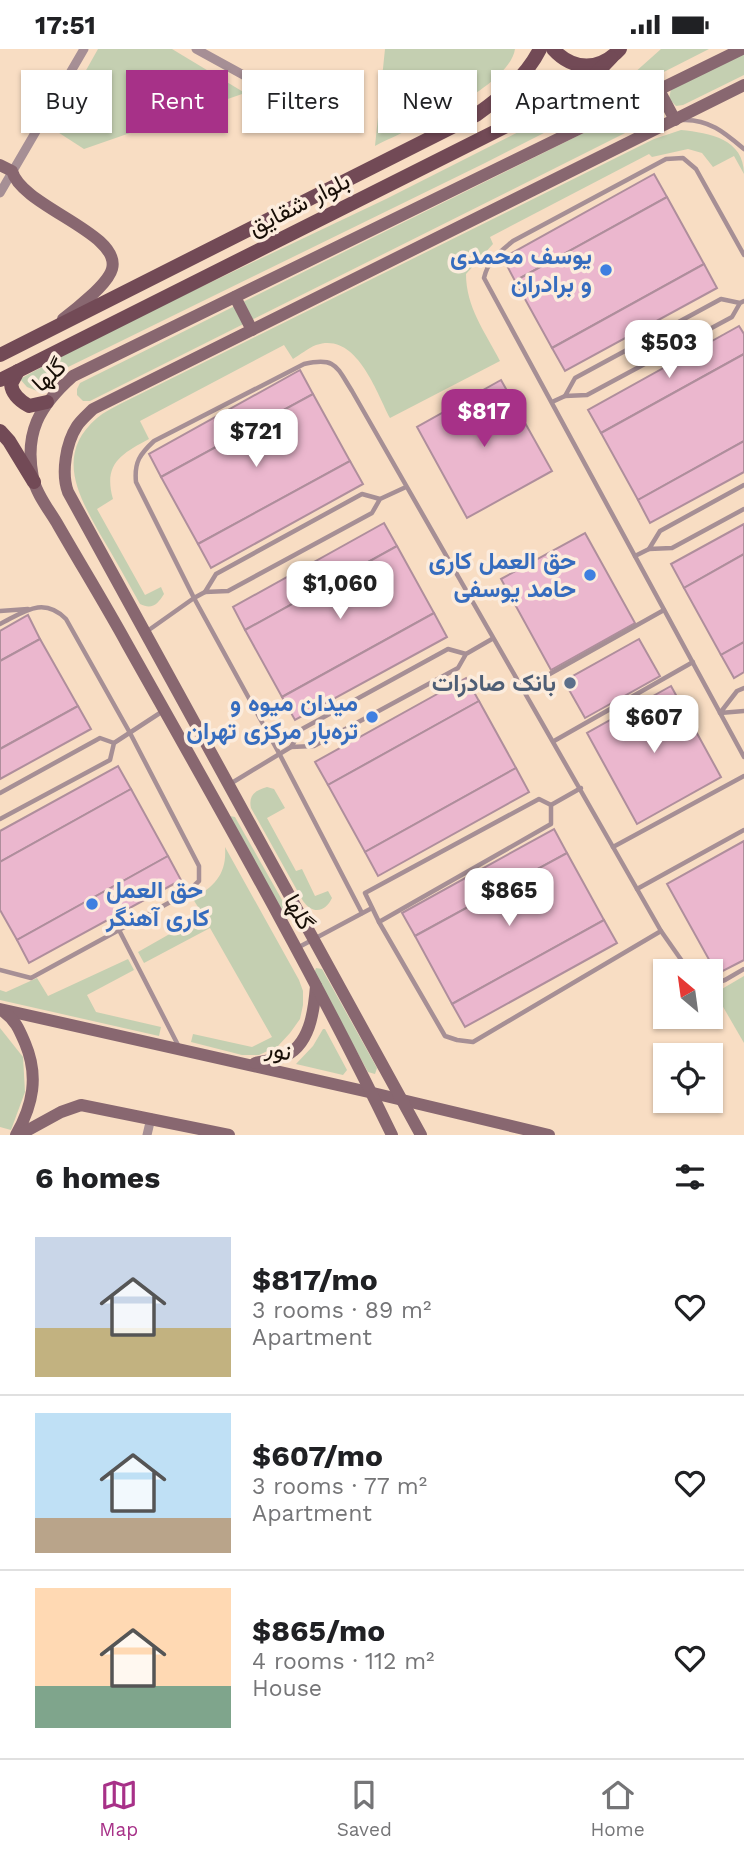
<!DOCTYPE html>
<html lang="en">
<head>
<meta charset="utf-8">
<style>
	:root { --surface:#fff; --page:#f6f6f6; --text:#202124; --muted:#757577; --line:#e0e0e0; --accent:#a73188 }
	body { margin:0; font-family:"Work Sans",Vazirmatn,sans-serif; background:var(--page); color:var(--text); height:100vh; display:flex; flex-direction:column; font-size:26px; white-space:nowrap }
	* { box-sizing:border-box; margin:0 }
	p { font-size:23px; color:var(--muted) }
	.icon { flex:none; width:38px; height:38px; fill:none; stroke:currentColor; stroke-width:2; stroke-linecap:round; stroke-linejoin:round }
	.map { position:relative; height:1086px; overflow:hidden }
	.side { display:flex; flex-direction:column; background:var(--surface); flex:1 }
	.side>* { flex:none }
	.top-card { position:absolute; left:21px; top:21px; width:704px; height:63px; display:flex; gap:14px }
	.needle { width:46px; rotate:331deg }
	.tools { position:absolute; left:653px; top:910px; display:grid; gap:14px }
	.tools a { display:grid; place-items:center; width:70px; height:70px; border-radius:0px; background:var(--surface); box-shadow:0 2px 5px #0004; font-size:35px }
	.price { position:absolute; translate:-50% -60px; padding:0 16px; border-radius:14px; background:#fff; color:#222; font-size:23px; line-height:46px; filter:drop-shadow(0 2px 4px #0008) }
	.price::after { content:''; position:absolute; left:50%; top:42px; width:21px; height:16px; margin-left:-10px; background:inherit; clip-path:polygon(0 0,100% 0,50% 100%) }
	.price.selected { background:var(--accent); color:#fff }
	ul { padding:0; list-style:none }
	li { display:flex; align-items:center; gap:21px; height:175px; padding:0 35px }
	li+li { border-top:2px solid var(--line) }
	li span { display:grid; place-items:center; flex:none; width:196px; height:140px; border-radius:0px; color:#555 }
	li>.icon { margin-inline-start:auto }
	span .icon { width:84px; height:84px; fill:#fffc; stroke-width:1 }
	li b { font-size:30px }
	h2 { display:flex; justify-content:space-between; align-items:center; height:84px; padding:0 35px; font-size:30px }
	.chip { padding:0 24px; border-radius:0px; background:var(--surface); box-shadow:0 2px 5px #0004; font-size:24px; line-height:63px }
	.chip.selected { background:var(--accent); color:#fff }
	.status { display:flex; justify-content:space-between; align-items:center; height:49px; padding:0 35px; background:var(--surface); direction:ltr }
	.status svg { height:19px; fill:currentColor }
	.tab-bar { display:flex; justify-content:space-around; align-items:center; height:98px; border-top:2px solid var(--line); background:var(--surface); font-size:19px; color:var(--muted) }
	.tab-bar a { display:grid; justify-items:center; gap:4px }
	.tab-bar .selected { color:var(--accent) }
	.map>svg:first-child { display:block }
	.green { fill:#c4cfb1 }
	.building { fill:#ebb7ce; stroke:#af8e9c; stroke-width:2 }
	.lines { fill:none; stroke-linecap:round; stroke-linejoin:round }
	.lane { stroke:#a68f95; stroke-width:4.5 }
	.street { stroke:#a68f95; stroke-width:9 }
	.secondary { stroke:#886770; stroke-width:12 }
	.primary { stroke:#724a56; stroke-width:14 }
	.shop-dot { fill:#3f7fe0; stroke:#fcecdd; stroke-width:2.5 }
	.service-dot { fill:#5c6f8a; stroke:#fcecdd; stroke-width:2.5 }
	.labels { text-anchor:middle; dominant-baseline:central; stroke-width:7; stroke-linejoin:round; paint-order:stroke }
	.street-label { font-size:24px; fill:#170e06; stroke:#fcecdd }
	.shop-label { font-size:24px; font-weight:bold; fill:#366cbe; stroke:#fcecdd; text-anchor:end }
	.service-label { font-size:24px; font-weight:bold; fill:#4e5e75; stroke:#fcecdd; text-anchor:end }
</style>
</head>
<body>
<div class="status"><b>17:51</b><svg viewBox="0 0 49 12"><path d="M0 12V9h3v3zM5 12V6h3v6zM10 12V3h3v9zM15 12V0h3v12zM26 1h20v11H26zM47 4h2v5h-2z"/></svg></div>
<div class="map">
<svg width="744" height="1086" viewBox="0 0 744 1086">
	<rect width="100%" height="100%" fill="#f8ddc3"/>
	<!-- green -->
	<g class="green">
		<path d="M98 0H172L245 44 84 100 53 80Z"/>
		<path d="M385 0H515C509 39 409 80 375 97Z"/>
		<path d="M661 0H709L485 114 62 321 37 342 27 338 20 330 104 284 386 150 633 25Z"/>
		<path d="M744 4V26L683 56 676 57 669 50 671 40Z"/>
		<path d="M646 53H653L658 58 657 68 90 352H83L77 346V340L80 334Z"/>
		<path d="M681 81C710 84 744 90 744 125L734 107 713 118 702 104 688 100 652 108 649 105 490 188 493 195 466 225C466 258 485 283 500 312L390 369C376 342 356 282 316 296 308 299 300 306 293 310L284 296 140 372 149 390C121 405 103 415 113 450L97 460 145 546 161 538 164 545C158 555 152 561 140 555 127 532 114 508 100 485 78 446 55 405 97 369 104 363 113 359 120 355L654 90Z"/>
		<path d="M267 738 274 740 285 759 267 769 296 822 302 820 315 847 328 842 332 849C325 864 312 865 303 852L251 759C248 746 256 741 267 738Z"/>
		<path d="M230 767 235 768 290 865 288 870H286Z"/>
		<path d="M225 798 299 931 303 942V956L300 970 290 984 278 997 259 1006H242L191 993 193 985 252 998 272 988 210 879 144 914 138 903 203 866 193 850C215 837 227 825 225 798Z"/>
		<path d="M128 910 134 921 87 946 96 963 161 978 159 987 0 951V941L6 943 37 929 48 947Z"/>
		<path d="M316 919 322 920 377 1019 375 1025 368 1023 314 924Z"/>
		<path d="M744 927V994L715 944Z"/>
		<path d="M0 979 23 1008 25 1043 11 1081 0 1078Z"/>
		<path d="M323 980H325L347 1021 343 1026 296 1015 313 997Z"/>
	</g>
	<!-- building -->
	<g class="building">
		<path d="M654 125 667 148 515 232 503 209Z"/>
		<path d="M667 148 704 215 552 299 515 232Z"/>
		<path d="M704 215 717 239 565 322 552 299Z"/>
		<path d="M739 277 744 285V305L601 384 588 361Z"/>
		<path d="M744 305V392L638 451 601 384Z"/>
		<path d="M300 321 313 345 161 428 149 405Z"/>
		<path d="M501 331 552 422 467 469 417 378Z"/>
		<path d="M313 345 350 412 198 495 161 428Z"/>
		<path d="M744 392V423L650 474 638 451Z"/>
		<path d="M350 412 363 435 211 519 198 495Z"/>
		<path d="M384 474 397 497 245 581 233 558Z"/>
		<path d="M744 475V505L684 539 671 515Z"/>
		<path d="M585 484 635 574 551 621 501 530Z"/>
		<path d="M397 497 434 564 282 648 245 581Z"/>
		<path d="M744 505V593L721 606 684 539Z"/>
		<path d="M434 564 447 588 295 671 282 648Z"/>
		<path d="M28 566 40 590 0 612V582Z"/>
		<path d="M40 590 78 657 0 700V612Z"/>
		<path d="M639 590 660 627 585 669 564 632Z"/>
		<path d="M744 593V623L734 629 721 606Z"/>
		<path d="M466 629 479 652 328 736 315 713Z"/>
		<path d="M671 637 721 728 637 775 587 684Z"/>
		<path d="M479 652 516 719 365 803 328 736Z"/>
		<path d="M78 657 91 680 0 730V700Z"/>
		<path d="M118 717 131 740 0 813V782Z"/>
		<path d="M516 719 529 743 378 827 365 803Z"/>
		<path d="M131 740 168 807 17 891 0 861V813Z"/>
		<path d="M554 780 567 804 415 887 402 864Z"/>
		<path d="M744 792V911L717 925 667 835Z"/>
		<path d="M567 804 604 871 452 955 415 887Z"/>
		<path d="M168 807 181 831 29 914 17 891Z"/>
		<path d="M604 871 617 894 465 978 452 955Z"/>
	</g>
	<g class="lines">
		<!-- lane -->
		<g class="lane">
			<path d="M683 71C709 70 725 84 744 100"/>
			<path d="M744 206 696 120 683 109 666 110 513 192C500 203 488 211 484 229L744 708"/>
			<path d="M740 254 721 250 575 329 565 347 587 346 732 268 740 254 744 252"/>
			<path d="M552 353 565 347"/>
			<path d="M744 436 660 482 649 500 672 499 744 460"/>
			<path d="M380 450 362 445 216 525 205 543 228 542 372 464 380 450 406 438"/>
			<path d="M635 507 649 500"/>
			<path d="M205 543 194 549 280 706 362 864"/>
			<path d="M0 562 28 560"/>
			<path d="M0 575C24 563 43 547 66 570L130 684 199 817V832L185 845 31 929 0 921"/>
			<path d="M146 583 194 549 136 433C134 413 140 405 154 392L304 315C336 308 336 317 352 342L613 798 744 727"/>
			<path d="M466 605 448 600 302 680 291 698 314 697 458 619 466 605 492 590"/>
			<path d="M744 639 737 642 720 664 744 662"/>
			<path d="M523 640 664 561"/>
			<path d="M554 692 693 613"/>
			<path d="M230 735 291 698"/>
			<path d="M0 744 100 689 114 694"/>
			<path d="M551 756 539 750 365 844 379 873 445 987 457 991 473 993 661 882 613 798"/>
			<path d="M551 756 581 739"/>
			<path d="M0 770 110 711 114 694 163 662"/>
			<path d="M637 840 744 781"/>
			<path d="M379 873 551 775V756"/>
			<path d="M119 881 178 996"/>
			<path d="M661 882 689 922"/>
			<path d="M299 898 372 859"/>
			<path d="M710 936 725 931 744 920"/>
		</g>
		<!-- street -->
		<g class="street">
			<path d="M196 0 247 28"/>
			<path d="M0 144 84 0"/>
			<path d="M147 1086 151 1069"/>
		</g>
		<!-- secondary -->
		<g class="secondary">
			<path d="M659 41 675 71"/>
			<path d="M0 116 12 122C22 158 122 184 112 220 108 235 75 261 63 270"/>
			<path d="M235 248 252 281"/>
			<path d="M0 960 373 1044 549 1086"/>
			<path d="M4 963C16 972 19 980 25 994 39 1027 33 1056 16 1086"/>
			<path d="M255 1014C264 1012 273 1011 282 1008 310 998 314 962 316 937"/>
			<path d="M19 1086 61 1063 81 1056 229 1086"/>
			<path d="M392 1086C311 919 218 757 127 595 105 555 81 516 58 476 50 462 36 445 33 429 24 384 39 357 73 327L742 0"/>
			<path d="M421 1086 68 443C61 424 66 394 77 377 81 371 88 365 93 360L744 36"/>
		</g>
		<!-- primary -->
		<g class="primary">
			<path d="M553 0C573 22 600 22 620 0"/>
			<path d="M0 306 476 66C501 48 526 28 540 0"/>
			<path d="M18 322 11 335C12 345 20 352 29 357L47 353"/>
			<path d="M0 331 570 45 586 35 611 9"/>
			<path d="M0 382 9 392 34 433"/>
		</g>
	</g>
	<!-- markers -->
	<g class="shop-dot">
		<circle cx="606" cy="221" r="7"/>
		<circle cx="590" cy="526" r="7"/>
		<circle cx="372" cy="668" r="7"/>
		<circle cx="92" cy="855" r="7"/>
	</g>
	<circle class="service-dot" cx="570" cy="634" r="7"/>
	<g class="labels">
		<!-- street labels -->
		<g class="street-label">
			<text transform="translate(299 155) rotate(-27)">بلوار شقایق</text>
			<text transform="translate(49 326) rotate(-43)">گلها</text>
			<text transform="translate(299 863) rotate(61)">گلها</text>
			<text transform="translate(279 1001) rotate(13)">نور</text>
		</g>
		<!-- shop labels -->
		<g class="shop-label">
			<text x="592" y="207">یوسف محمدی<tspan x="592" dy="28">و برادران</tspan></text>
			<text x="576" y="512">حق العمل کاری<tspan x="576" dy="28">حامد یوسفی</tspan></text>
			<text x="358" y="654">میدان میوه و<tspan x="358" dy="28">تره‌بار مرکزی تهران</tspan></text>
			<text x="106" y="841" text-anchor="start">حق العمل<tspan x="106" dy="28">کاری آهنگر</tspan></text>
		</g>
		<!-- service labels -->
		<g class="service-label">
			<text x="556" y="634">بانک صادرات</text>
		</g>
	</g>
</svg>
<div class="tools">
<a><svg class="needle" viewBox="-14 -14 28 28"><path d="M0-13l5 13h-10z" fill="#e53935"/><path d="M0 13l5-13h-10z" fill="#757577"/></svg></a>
<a><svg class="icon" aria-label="locate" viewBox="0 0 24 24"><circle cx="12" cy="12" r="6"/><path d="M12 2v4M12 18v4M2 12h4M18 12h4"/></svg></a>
</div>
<b class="price" style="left:669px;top:331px">$503</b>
<b class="price selected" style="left:484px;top:400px">$817</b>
<b class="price" style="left:256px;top:420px">$721</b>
<b class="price" style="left:340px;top:572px">$1,060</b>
<b class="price" style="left:654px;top:706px">$607</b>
<b class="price" style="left:509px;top:879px">$865</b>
<div class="top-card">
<a class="chip">Buy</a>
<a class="chip selected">Rent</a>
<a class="chip">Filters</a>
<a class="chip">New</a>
<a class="chip">Apartment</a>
</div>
</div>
<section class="side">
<h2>6 homes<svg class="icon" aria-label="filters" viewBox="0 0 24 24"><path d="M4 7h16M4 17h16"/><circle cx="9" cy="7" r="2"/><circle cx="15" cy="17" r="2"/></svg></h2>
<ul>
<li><span style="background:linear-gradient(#c9d6e8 65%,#c2b280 0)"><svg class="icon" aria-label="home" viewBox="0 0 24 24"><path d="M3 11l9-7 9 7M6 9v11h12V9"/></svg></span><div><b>$817/mo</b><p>3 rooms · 89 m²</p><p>Apartment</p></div><svg class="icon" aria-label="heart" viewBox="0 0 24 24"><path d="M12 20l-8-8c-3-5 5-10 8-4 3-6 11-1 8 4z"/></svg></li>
<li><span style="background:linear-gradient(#bfe0f5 75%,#b9a48a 0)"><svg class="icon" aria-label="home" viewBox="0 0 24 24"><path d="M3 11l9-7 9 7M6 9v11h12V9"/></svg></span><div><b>$607/mo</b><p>3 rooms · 77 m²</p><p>Apartment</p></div><svg class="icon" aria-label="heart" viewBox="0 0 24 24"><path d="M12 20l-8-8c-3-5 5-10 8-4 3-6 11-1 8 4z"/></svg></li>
<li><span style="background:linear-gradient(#ffd9b3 70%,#7fa58c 0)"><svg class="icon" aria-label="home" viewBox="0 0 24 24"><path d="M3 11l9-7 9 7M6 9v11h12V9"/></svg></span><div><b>$865/mo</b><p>4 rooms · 112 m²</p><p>House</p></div><svg class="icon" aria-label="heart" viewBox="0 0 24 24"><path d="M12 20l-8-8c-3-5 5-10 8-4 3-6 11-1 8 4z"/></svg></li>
</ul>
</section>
<nav class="tab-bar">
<a class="selected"><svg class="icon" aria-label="map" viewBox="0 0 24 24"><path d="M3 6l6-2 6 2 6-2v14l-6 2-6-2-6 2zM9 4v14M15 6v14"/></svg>Map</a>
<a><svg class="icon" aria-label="saved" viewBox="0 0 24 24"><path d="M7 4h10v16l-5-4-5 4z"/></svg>Saved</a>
<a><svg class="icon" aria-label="home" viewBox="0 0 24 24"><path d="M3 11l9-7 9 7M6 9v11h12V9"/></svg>Home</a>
</nav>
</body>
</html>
